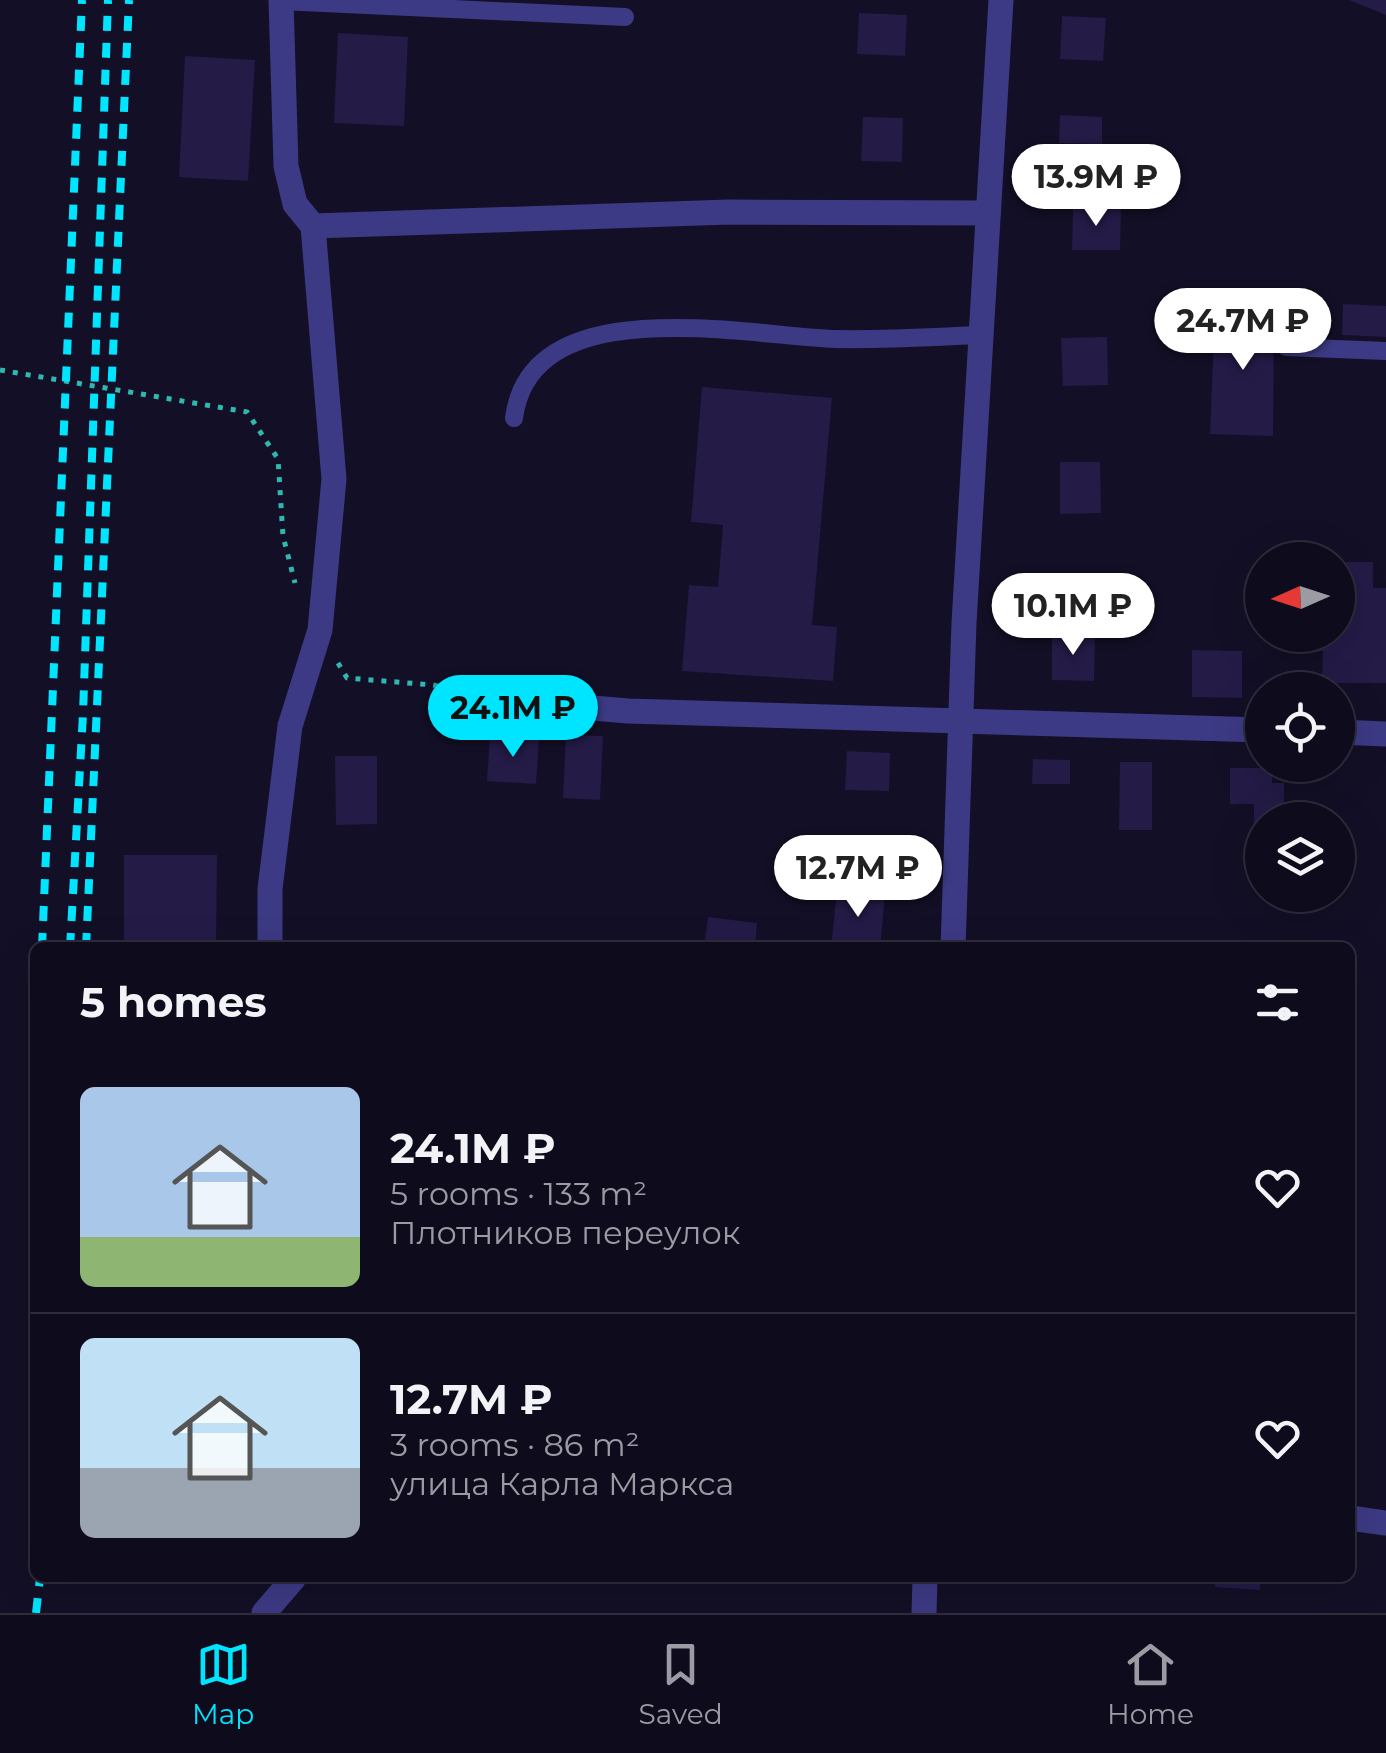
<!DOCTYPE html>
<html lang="en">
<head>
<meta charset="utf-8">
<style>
	:root { --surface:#0e0b1c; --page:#171425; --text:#f1f3f6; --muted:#9b9ba3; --line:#2e2b3b; --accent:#00e5ff }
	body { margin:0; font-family:Montserrat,sans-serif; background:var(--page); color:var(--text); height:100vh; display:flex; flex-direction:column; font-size:38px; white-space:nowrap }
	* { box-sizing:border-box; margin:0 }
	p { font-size:32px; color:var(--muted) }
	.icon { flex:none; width:55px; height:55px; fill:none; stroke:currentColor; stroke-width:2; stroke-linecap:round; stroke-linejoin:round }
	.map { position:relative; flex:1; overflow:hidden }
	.side { position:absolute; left:30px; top:942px; width:1325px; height:640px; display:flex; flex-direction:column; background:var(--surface); border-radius:15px; box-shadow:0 10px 40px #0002,0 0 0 2px var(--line) }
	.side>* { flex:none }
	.needle { width:65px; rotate:267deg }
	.controls { position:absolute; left:1245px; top:542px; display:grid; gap:20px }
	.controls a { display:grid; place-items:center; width:110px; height:110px; border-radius:50%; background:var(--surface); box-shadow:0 10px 40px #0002,0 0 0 2px var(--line); font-size:50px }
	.price { position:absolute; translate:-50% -85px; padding:0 22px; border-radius:35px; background:#fff; color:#222; font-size:32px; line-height:65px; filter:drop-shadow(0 2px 5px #0008) }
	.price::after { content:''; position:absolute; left:50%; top:60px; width:30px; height:22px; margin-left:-15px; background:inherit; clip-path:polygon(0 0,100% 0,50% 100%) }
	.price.selected { background:var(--accent); color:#111 }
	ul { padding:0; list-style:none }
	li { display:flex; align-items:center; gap:30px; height:250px; padding:0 50px }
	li+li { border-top:2px solid var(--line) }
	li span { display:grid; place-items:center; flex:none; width:280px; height:200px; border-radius:15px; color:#555 }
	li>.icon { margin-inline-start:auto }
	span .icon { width:120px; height:120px; fill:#fffc; stroke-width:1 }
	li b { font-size:42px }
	h2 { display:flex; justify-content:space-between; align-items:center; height:120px; padding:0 50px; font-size:42px }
	.menu { display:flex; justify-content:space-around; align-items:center; height:140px; border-top:2px solid var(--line); background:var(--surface); font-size:28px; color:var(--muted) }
	.menu a { display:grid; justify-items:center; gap:5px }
	.menu .selected { color:var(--accent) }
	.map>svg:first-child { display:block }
	.building { fill:#241b47 }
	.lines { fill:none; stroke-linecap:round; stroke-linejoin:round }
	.path { stroke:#2fb8b0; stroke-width:5; stroke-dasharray:5 8; stroke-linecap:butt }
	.service { stroke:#3d3a85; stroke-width:18 }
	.minor { stroke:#3d3a85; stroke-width:25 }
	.rail { stroke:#00e5ff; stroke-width:8; stroke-dasharray:15 12; stroke-linecap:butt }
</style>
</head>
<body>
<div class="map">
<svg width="1386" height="1613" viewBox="0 0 1386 1613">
	<rect width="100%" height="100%" fill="#130f26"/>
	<!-- building -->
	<g class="building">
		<path d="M1349 0H1386V15Z"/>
		<path d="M859 13 907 15 905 56 857 54Z"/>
		<path d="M1062 16 1106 18 1103 61 1060 59Z"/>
		<path d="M338 33 408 37 404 126 334 123Z"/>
		<path d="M185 56 255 60 248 181 179 177Z"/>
		<path d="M1060 115 1102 117V144L1059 143Z"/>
		<path d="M863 117 903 118 902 162 861 161Z"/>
		<path d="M1073 208H1121L1120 250H1072Z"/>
		<path d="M1343 304 1386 306V337L1342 335Z"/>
		<path d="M1215 309 1274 311 1273 436 1210 434Z"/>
		<path d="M1107 337 1108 385 1063 386 1061 338Z"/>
		<path d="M702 387 832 398 812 625 837 627 833 681 682 671 689 585 718 587 723 525 691 522Z"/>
		<path d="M1060 462H1100L1101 513 1060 514Z"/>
		<path d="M1338 562H1373V588H1386V683H1322L1323 651H1293V635H1338Z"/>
		<path d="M1052 636H1095L1094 681 1052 680Z"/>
		<path d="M1192 650 1242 651V698L1192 697Z"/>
		<path d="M490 735 539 738 536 784 487 781Z"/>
		<path d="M566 735 603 736 600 800 563 798Z"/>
		<path d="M847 751 890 753 889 791 845 790Z"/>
		<path d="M335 756H377V824L336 825Z"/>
		<path d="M1033 759 1070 760V784H1032Z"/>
		<path d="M1120 762H1152V830H1119Z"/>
		<path d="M1230 768H1272V783H1284V820L1254 822V804H1230Z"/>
		<path d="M124 855H217L216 948H124Z"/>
		<path d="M837 890 885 895 880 948H831Z"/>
		<path d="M708 917 757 923 755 948H704Z"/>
		<path d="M1053 940 1104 942V948H1053Z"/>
		<path d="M1215 1578H1260V1590L1215 1587Z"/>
	</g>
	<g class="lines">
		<!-- path -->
		<g class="path">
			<path d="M0 370 247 412 278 459 283 536 295 583"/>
			<path d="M338 663 347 678 433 685 482 696"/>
		</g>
		<!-- service -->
		<g class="service">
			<path d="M281 1 625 17"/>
			<path d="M1286 347 1386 351"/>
			<path d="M514 418C531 288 747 336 835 339 883 340 932 337 980 335"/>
		</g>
		<!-- minor -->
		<g class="minor">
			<path d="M313 226 729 212 988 213"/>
			<path d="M509 701 628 711 1262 730"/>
			<path d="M1338 732 1386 734"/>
			<path d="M270 948V889L290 726 320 630 334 479 313 226 295 204 286 166 281 0"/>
			<path d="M953 948 964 623 1001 0"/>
			<path d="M1350 1518 1386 1523"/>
			<path d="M264 1613 294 1578"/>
			<path d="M924 1613 925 1578"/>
		</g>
		<!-- rail -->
		<g class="rail">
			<path d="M42 948 82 0"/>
			<path d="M70 948 83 714 108 0"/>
			<path d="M86 948 129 0"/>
			<path d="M36 1613 40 1578"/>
		</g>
	</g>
</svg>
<div class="controls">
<a><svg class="needle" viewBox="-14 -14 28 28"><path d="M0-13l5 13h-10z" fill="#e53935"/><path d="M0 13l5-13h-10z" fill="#9b9ba3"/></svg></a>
<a><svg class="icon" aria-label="locate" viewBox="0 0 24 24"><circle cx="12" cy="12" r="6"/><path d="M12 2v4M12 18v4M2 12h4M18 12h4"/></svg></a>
<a><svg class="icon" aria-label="layers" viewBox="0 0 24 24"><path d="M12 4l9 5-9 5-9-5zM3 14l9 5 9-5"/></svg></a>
</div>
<b class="price" style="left:1096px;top:229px">13.9M ₽</b>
<b class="price" style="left:1243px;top:373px">24.7M ₽</b>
<b class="price" style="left:1073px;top:658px">10.1M ₽</b>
<b class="price selected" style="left:513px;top:760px">24.1M ₽</b>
<b class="price" style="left:858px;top:920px">12.7M ₽</b>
<section class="side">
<h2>5 homes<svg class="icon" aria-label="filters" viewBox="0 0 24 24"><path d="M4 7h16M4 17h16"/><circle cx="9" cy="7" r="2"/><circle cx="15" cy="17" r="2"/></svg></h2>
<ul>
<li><span style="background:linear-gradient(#a9c7e8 75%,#8fb573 0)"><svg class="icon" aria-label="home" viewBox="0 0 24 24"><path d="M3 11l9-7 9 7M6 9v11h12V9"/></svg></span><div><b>24.1M ₽</b><p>5 rooms · 133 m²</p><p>Плотников переулок</p></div><svg class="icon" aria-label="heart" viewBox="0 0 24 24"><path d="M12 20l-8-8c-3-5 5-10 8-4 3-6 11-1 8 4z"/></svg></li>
<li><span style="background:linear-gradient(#bfe0f5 65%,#9aa5b1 0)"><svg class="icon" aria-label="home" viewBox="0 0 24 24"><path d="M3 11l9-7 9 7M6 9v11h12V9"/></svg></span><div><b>12.7M ₽</b><p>3 rooms · 86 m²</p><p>улица Карла Маркса</p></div><svg class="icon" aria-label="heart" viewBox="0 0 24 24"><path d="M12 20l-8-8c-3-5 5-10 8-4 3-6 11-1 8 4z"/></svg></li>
</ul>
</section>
</div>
<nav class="menu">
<a class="selected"><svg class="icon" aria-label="map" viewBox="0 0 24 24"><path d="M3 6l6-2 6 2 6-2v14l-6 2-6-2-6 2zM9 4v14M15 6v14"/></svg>Map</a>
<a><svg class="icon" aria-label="saved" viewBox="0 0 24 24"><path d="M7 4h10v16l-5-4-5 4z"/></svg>Saved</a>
<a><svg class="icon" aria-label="home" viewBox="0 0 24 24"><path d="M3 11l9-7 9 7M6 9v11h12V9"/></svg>Home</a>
</nav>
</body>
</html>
